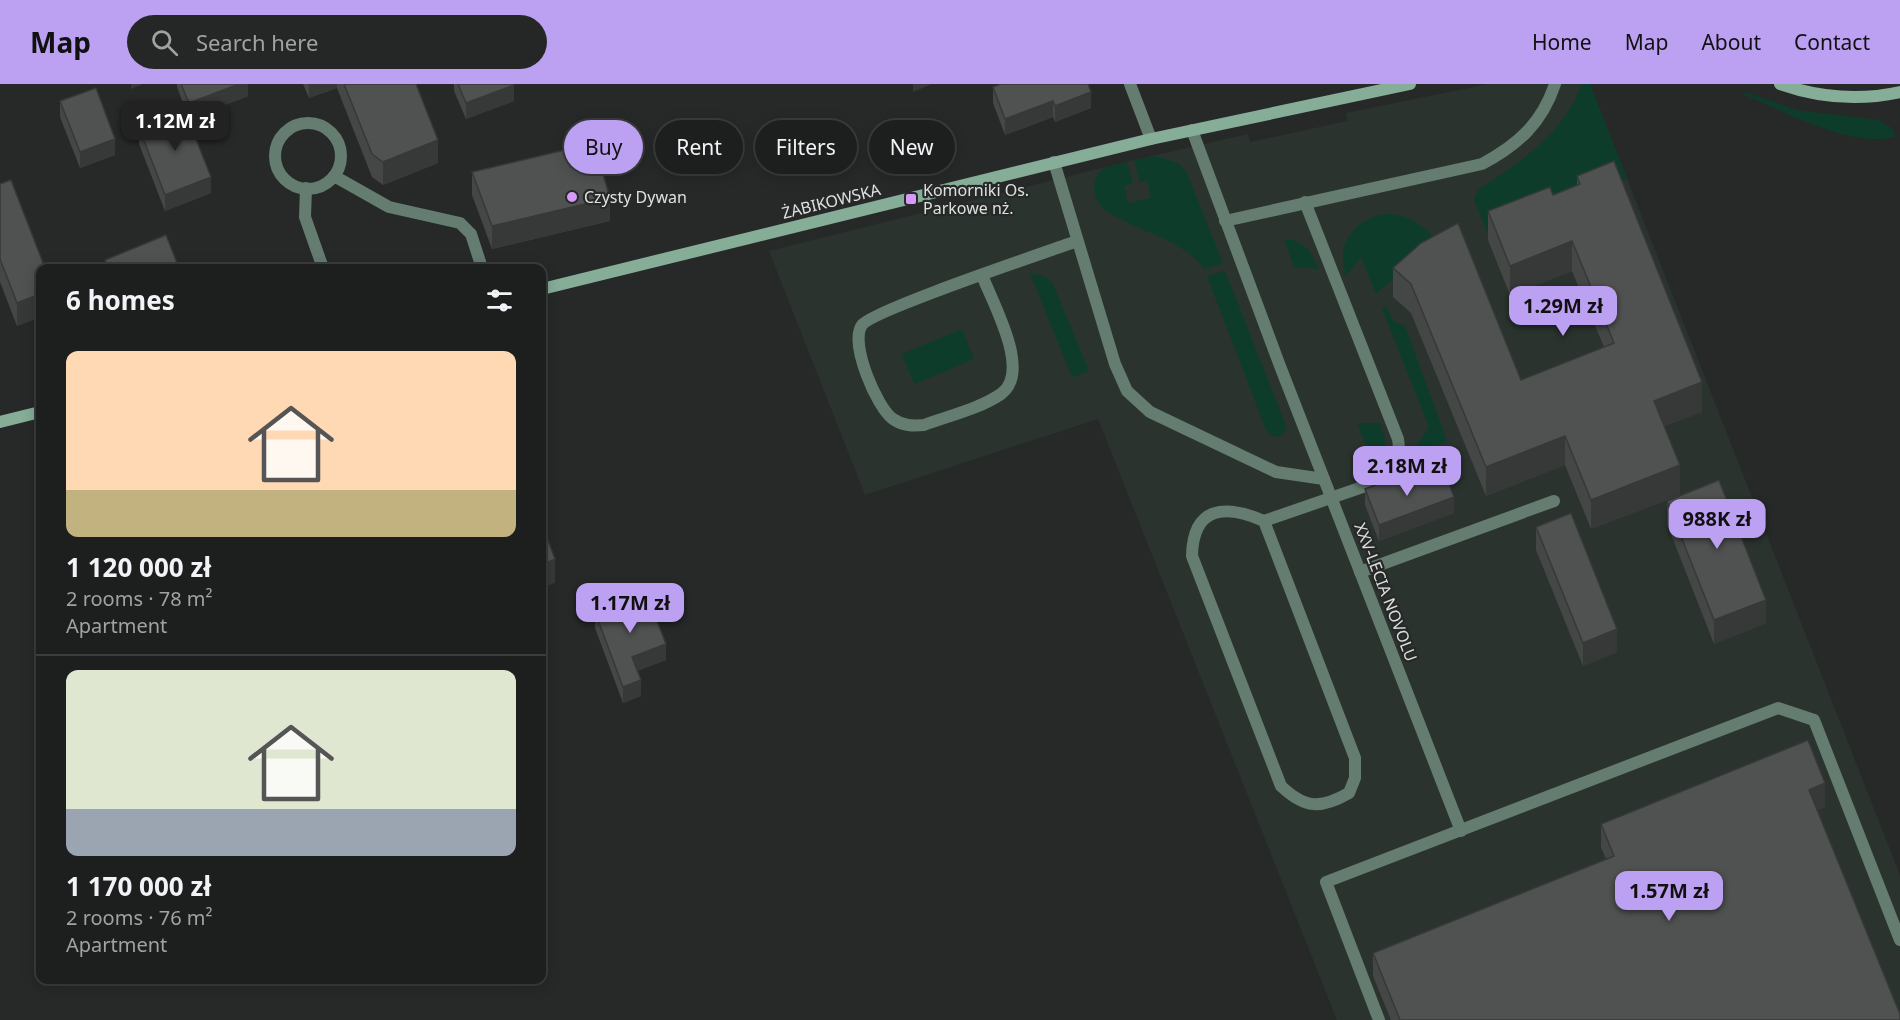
<!DOCTYPE html>
<html lang="en">
<head>
<meta charset="utf-8">
<style>
	:root { --surface:#1c1f1e; --page:#252727; --text:#f1f3f6; --muted:#a0a2a4; --line:#3a3d3c; --accent:#bca0f2 }
	body { margin:0; font-family:"Noto Sans",sans-serif; background:var(--page); color:var(--text); height:100vh; display:flex; flex-direction:column; font-size:22px; white-space:nowrap }
	* { box-sizing:border-box; margin:0 }
	p { font-size:20px; color:var(--muted) }
	.icon { flex:none; width:33px; height:33px; fill:none; stroke:currentColor; stroke-width:2; stroke-linecap:round; stroke-linejoin:round }
	.map { position:relative; flex:1; overflow:hidden }
	.panel { position:absolute; left:36px; top:180px; width:510px; height:720px; display:flex; flex-direction:column; background:var(--surface); border-radius:12px; box-shadow:0 3px 15px #0003,0 0 0 2px var(--line) }
	.panel>* { flex:none }
	.top-card { position:absolute; left:564px; top:36px; width:570px; height:54px; display:flex; gap:12px }
	.price { position:absolute; translate:-50% -51px; padding:0 14px; border-radius:12px; background:var(--accent); color:#111; font-size:20px; line-height:39px; filter:drop-shadow(0 2px 3px #0008) }
	.price::after { content:''; position:absolute; left:50%; top:36px; width:18px; height:14px; margin-left:-9px; background:inherit; clip-path:polygon(0 0,100% 0,50% 100%) }
	.price.selected { background:#222; color:#fff }
	ul { padding:0; list-style:none }
	li { display:grid; align-content:center; gap:12px; height:318px; padding:0 30px }
	li+li { border-top:2px solid var(--line) }
	li span { display:grid; place-items:center; height:186px; border-radius:12px; color:#555 }
	li>.icon { margin-inline-start:auto }
	span .icon { width:108px; height:108px; fill:#fffc; stroke-width:1 }
	li b { font-size:26px }
	h2 { display:flex; justify-content:space-between; align-items:center; height:72px; padding:0 30px; font-size:26px }
	.tag { padding:0 21px; border-radius:27px; background:var(--surface); box-shadow:0 3px 15px #0003,0 0 0 2px var(--line); font-size:21px; line-height:54px }
	.tag.selected { background:var(--accent); color:#111 }
	header { display:flex; align-items:center; gap:36px; box-sizing:border-box; height:84px; padding:0 30px; background:var(--accent); color:#111 }
	header strong { font-size:28px }
	nav { display:flex; gap:33px; margin-inline-start:auto; font-size:21px }
	.search { width:420px; height:54px; background:var(--page); display:flex; align-items:center; gap:15px; box-sizing:border-box; padding:0 21px; border-radius:33px; color:var(--muted); font-size:22px }
	.map>svg:first-child { display:block }
	.built { fill:#2a332e }
	.green { fill:#0d3d2a }
	.lines { fill:none; stroke-linecap:round; stroke-linejoin:round }
	.lane { stroke:#647d70; stroke-width:12 }
	.street { stroke:#647d70; stroke-width:12 }
	.secondary { stroke:#85ad98; stroke-width:12 }
	.wall { fill:#444746 }
	.shaded-wall { fill:#373939 }
	.building { fill:#4f5251; stroke:#373939; stroke-width:1.5 }
	.poi-dot { fill:#d69bfa; stroke:#262928; stroke-width:2 }
	.labels { text-anchor:middle; dominant-baseline:central; stroke-width:4.5; stroke-linejoin:round; paint-order:stroke }
	.poi-label { font-size:16px; fill:#dfe1e0; stroke:#262928; text-anchor:start }
	.street-label { font-size:16px; fill:#dfe1e0; stroke:#262928 }
</style>
</head>
<body>
<header>
<strong>Map</strong>
<div class="search"><svg class="icon" aria-label="search" viewBox="0 0 24 24"><circle cx="10" cy="10" r="6"/><path d="M15 15l6 6"/></svg>Search here</div>
<nav><a>Home</a><a>Map</a><a>About</a><a>Contact</a></nav>
</header>
<div class="map">
<svg width="1900" height="936" viewBox="0 0 1900 936">
	<rect width="100%" height="100%" fill="#262928"/>
	<!-- built -->
	<path class="built" d="M1488 0H1590L1900 791V936H1337L1098 335 865 411 769 167 1134 76 1248 50 1250 58 1347 37 1346 29Z"/>
	<!-- green -->
	<g class="green">
		<path d="M1582 0H1590L1627 94 1487 148 1474 116 1478 106C1521 77 1562 52 1582 0Z"/>
		<path d="M1745 8 1797 26 1879 36 1892 44 1895 53C1849 64 1787 28 1744 11Z"/>
		<path d="M1156 72 1178 79 1186 87 1223 179 1204 185C1181 153 1135 148 1104 125 1092 116 1090 93 1104 84 1111 81 1120 80 1127 78L1133 99 1124 102 1128 119 1151 114 1147 97 1140 98 1134 76Z"/>
		<path d="M1382 130C1405 129 1423 139 1436 157L1376 210 1361 173 1346 192C1335 161 1353 138 1382 130Z"/>
		<path d="M1284 155C1304 155 1311 168 1319 185L1294 183Z"/>
		<path d="M1225 187 1285 339 1286 347 1279 353 1272 352 1266 346 1207 192Z"/>
		<path d="M1030 189 1044 192 1052 198 1089 287 1072 293Z"/>
		<path d="M1386 222 1393 237 1405 242 1447 357 1416 369 1414 365 1429 343 1382 225Z"/>
		<path d="M962 245 974 275 914 300 902 270Z"/>
		<path d="M1357 339H1380C1385 356 1395 378 1376 389Z"/>
	</g>
	<g class="lines">
		<!-- lane -->
		<g class="lane">
			<circle cx="308" cy="72" r="33"/>
			<path d="M1192 46 1280 282 1461 747"/>
			<path d="M1054 78 1115 280 1127 307 1150 328 1276 388 1324 395"/>
			<path d="M334 92 389 123 460 139 471 150 482 184"/>
			<path d="M306 104 305 133 323 184"/>
			<path d="M1225 137 1482 80C1518 61 1542 39 1555 0"/>
			<path d="M982 191C993 220 1032 288 1001 310 979 325 948 332 924 341 913 342 903 342 893 335 877 324 849 259 862 241 873 226 1047 168 1077 157"/>
			<path d="M1264 437 1355 674V694L1349 709C1321 725 1305 725 1281 702L1192 472C1193 422 1225 420 1264 437L1380 397C1396 388 1401 372 1398 355L1305 118"/>
			<path d="M1360 488 1554 417"/>
			<path d="M1379 936 1326 798 1778 624 1814 636 1900 856"/>
		</g>
		<!-- street -->
		<path class="street" d="M1130 0 1151 55"/>
		<!-- secondary -->
		<g class="secondary">
			<path d="M1780 0C1820 14 1859 17 1900 8"/>
			<path d="M542 205 1151 55 1410 0"/>
			<path d="M0 338 40 328"/>
		</g>
	</g>
	<!-- wall -->
	<g class="wall">
		<path d="M177 0H248V12L189 35 177 3Z"/>
		<path d="M303 0H416L438 79 383 101 372 93 337 4 309 14Z"/>
		<path d="M454 0H513L514 17 466 35 454 7Z"/>
		<path d="M993 3 1091 24 1055 38 1053 33 1005 51 993 19Z"/>
		<path d="M60 17 115 71 80 84 60 33Z"/>
		<path d="M139 44 211 109 165 127 139 60Z"/>
		<path d="M472 88 610 137 492 165 472 111Z"/>
		<path d="M1577 92 1702 328 1664 342 1680 411 1591 445 1565 381 1486 412 1411 229 1393 213V184L1521 296 1604 263 1572 187 1510 211 1488 156V127L1553 111 1577 102Z"/>
		<path d="M0 100 40 184V233L17 242 0 198Z"/>
		<path d="M1410 402 1454 429 1379 457 1365 421V405Z"/>
		<path d="M1667 417 1766 539 1714 560 1667 440Z"/>
		<path d="M1536 443 1617 568 1583 582 1536 466Z"/>
		<path d="M595 528 666 576 637 587 641 612 623 619 595 544Z"/>
		<path d="M1825 723 1817 726 1900 936H1391L1373 892V869L1606 775 1601 763V740Z"/>
	</g>
	<!-- shaded-wall -->
	<g class="shaded-wall">
		<path d="M131 0H143L131 5Z"/>
		<path d="M239 0H248V12L189 35V19Z"/>
		<path d="M309 0H337V4L309 14Z"/>
		<path d="M913 0H932L913 8Z"/>
		<path d="M514 1V17L466 35V19Z"/>
		<path d="M1091 8V24L1055 38V22Z"/>
		<path d="M1053 17V33L1005 51V35Z"/>
		<path d="M115 55V71L80 84V68Z"/>
		<path d="M438 56V79L383 101V78Z"/>
		<path d="M211 93V109L165 127V111Z"/>
		<path d="M610 114V137L492 165V142Z"/>
		<path d="M1572 157V187L1510 211V182Z"/>
		<path d="M40 210V233L17 242V219Z"/>
		<path d="M1702 298V328L1654 346V317Z"/>
		<path d="M1565 352V381L1486 412V383Z"/>
		<path d="M1680 381V411L1591 445V416Z"/>
		<path d="M1454 413V429L1379 457V441Z"/>
		<path d="M555 475V499L546 502V525L542 527V481Z"/>
		<path d="M1766 516V539L1714 560V536Z"/>
		<path d="M1617 545V568L1583 582V559Z"/>
		<path d="M666 560V576L632 589V573Z"/>
		<path d="M641 596V612L623 619V603Z"/>
		<path d="M1825 699V723L1809 729V706Z"/>
	</g>
	<!-- building -->
	<g class="building">
		<path d="M181 0H239L189 19Z"/>
		<path d="M344 0H416L438 56 383 78 372 70Z"/>
		<path d="M458 0H513L514 1 466 19Z"/>
		<path d="M1001 0H1088L1091 8 1055 22 1053 17 1005 35 993 3Z"/>
		<path d="M96 4 115 55 80 68 60 17Z"/>
		<path d="M184 25 211 93 165 111 139 44Z"/>
		<path d="M594 59 610 114 492 142 472 88Z"/>
		<path d="M1614 77 1702 298 1654 317 1680 381 1591 416 1565 352 1486 383 1411 200 1393 184 1421 159 1458 139 1521 296 1614 259 1572 157 1510 182 1488 127 1550 103 1553 111 1580 100 1577 92Z"/>
		<path d="M11 96 45 184H40V210L17 219 0 175V100Z"/>
		<path d="M166 151 179 184H108L105 176Z"/>
		<path d="M1445 389 1454 413 1379 441 1365 405 1405 390 1410 402Z"/>
		<path d="M1719 396 1766 516 1714 536 1667 417Z"/>
		<path d="M1571 429 1617 545 1583 559 1536 443Z"/>
		<path d="M542 440 555 475 542 481Z"/>
		<path d="M542 491 546 502 542 504Z"/>
		<path d="M646 509 666 560 632 573 641 596 623 603 595 528Z"/>
		<path d="M1808 656 1825 699 1809 706 1900 930V936H1400L1373 869 1614 772 1601 740Z"/>
	</g>
	<!-- markers -->
	<g class="poi-dot">
		<circle cx="572" cy="113" r="6"/>
		<rect x="905" y="109" width="12" height="12" rx="3"/>
	</g>
	<g class="labels">
		<!-- poi labels -->
		<g class="poi-label">
			<text x="923" y="106">Komorniki Os.<tspan x="923" dy="18">Parkowe nż.</tspan></text>
			<text x="584" y="113">Czysty Dywan</text>
		</g>
		<!-- street labels -->
		<g class="street-label">
			<text transform="translate(831 117) rotate(-14)">ŻABIKOWSKA</text>
			<text transform="translate(1386 508) rotate(69)">XXV-LECIA NOVOLU</text>
		</g>
	</g>
</svg>
<b class="price selected" style="left:175px;top:68px">1.12M zł</b>
<b class="price" style="left:1563px;top:253px">1.29M zł</b>
<b class="price" style="left:1407px;top:413px">2.18M zł</b>
<b class="price" style="left:1717px;top:466px">988K zł</b>
<b class="price" style="left:630px;top:550px">1.17M zł</b>
<b class="price" style="left:1669px;top:838px">1.57M zł</b>
<div class="top-card">
<a class="tag selected">Buy</a>
<a class="tag">Rent</a>
<a class="tag">Filters</a>
<a class="tag">New</a>
</div>
<section class="panel">
<h2>6 homes<svg class="icon" aria-label="filters" viewBox="0 0 24 24"><path d="M4 7h16M4 17h16"/><circle cx="9" cy="7" r="2"/><circle cx="15" cy="17" r="2"/></svg></h2>
<ul>
<li><span style="background:linear-gradient(#ffd9b3 75%,#c2b280 0)"><svg class="icon" aria-label="home" viewBox="0 0 24 24"><path d="M3 11l9-7 9 7M6 9v11h12V9"/></svg></span><div><b>1 120 000 zł</b><p>2 rooms · 78 m²</p><p>Apartment</p></div></li>
<li><span style="background:linear-gradient(#dfe7d0 75%,#9aa5b1 0)"><svg class="icon" aria-label="home" viewBox="0 0 24 24"><path d="M3 11l9-7 9 7M6 9v11h12V9"/></svg></span><div><b>1 170 000 zł</b><p>2 rooms · 76 m²</p><p>Apartment</p></div></li>
</ul>
</section>
</div>
</body>
</html>
